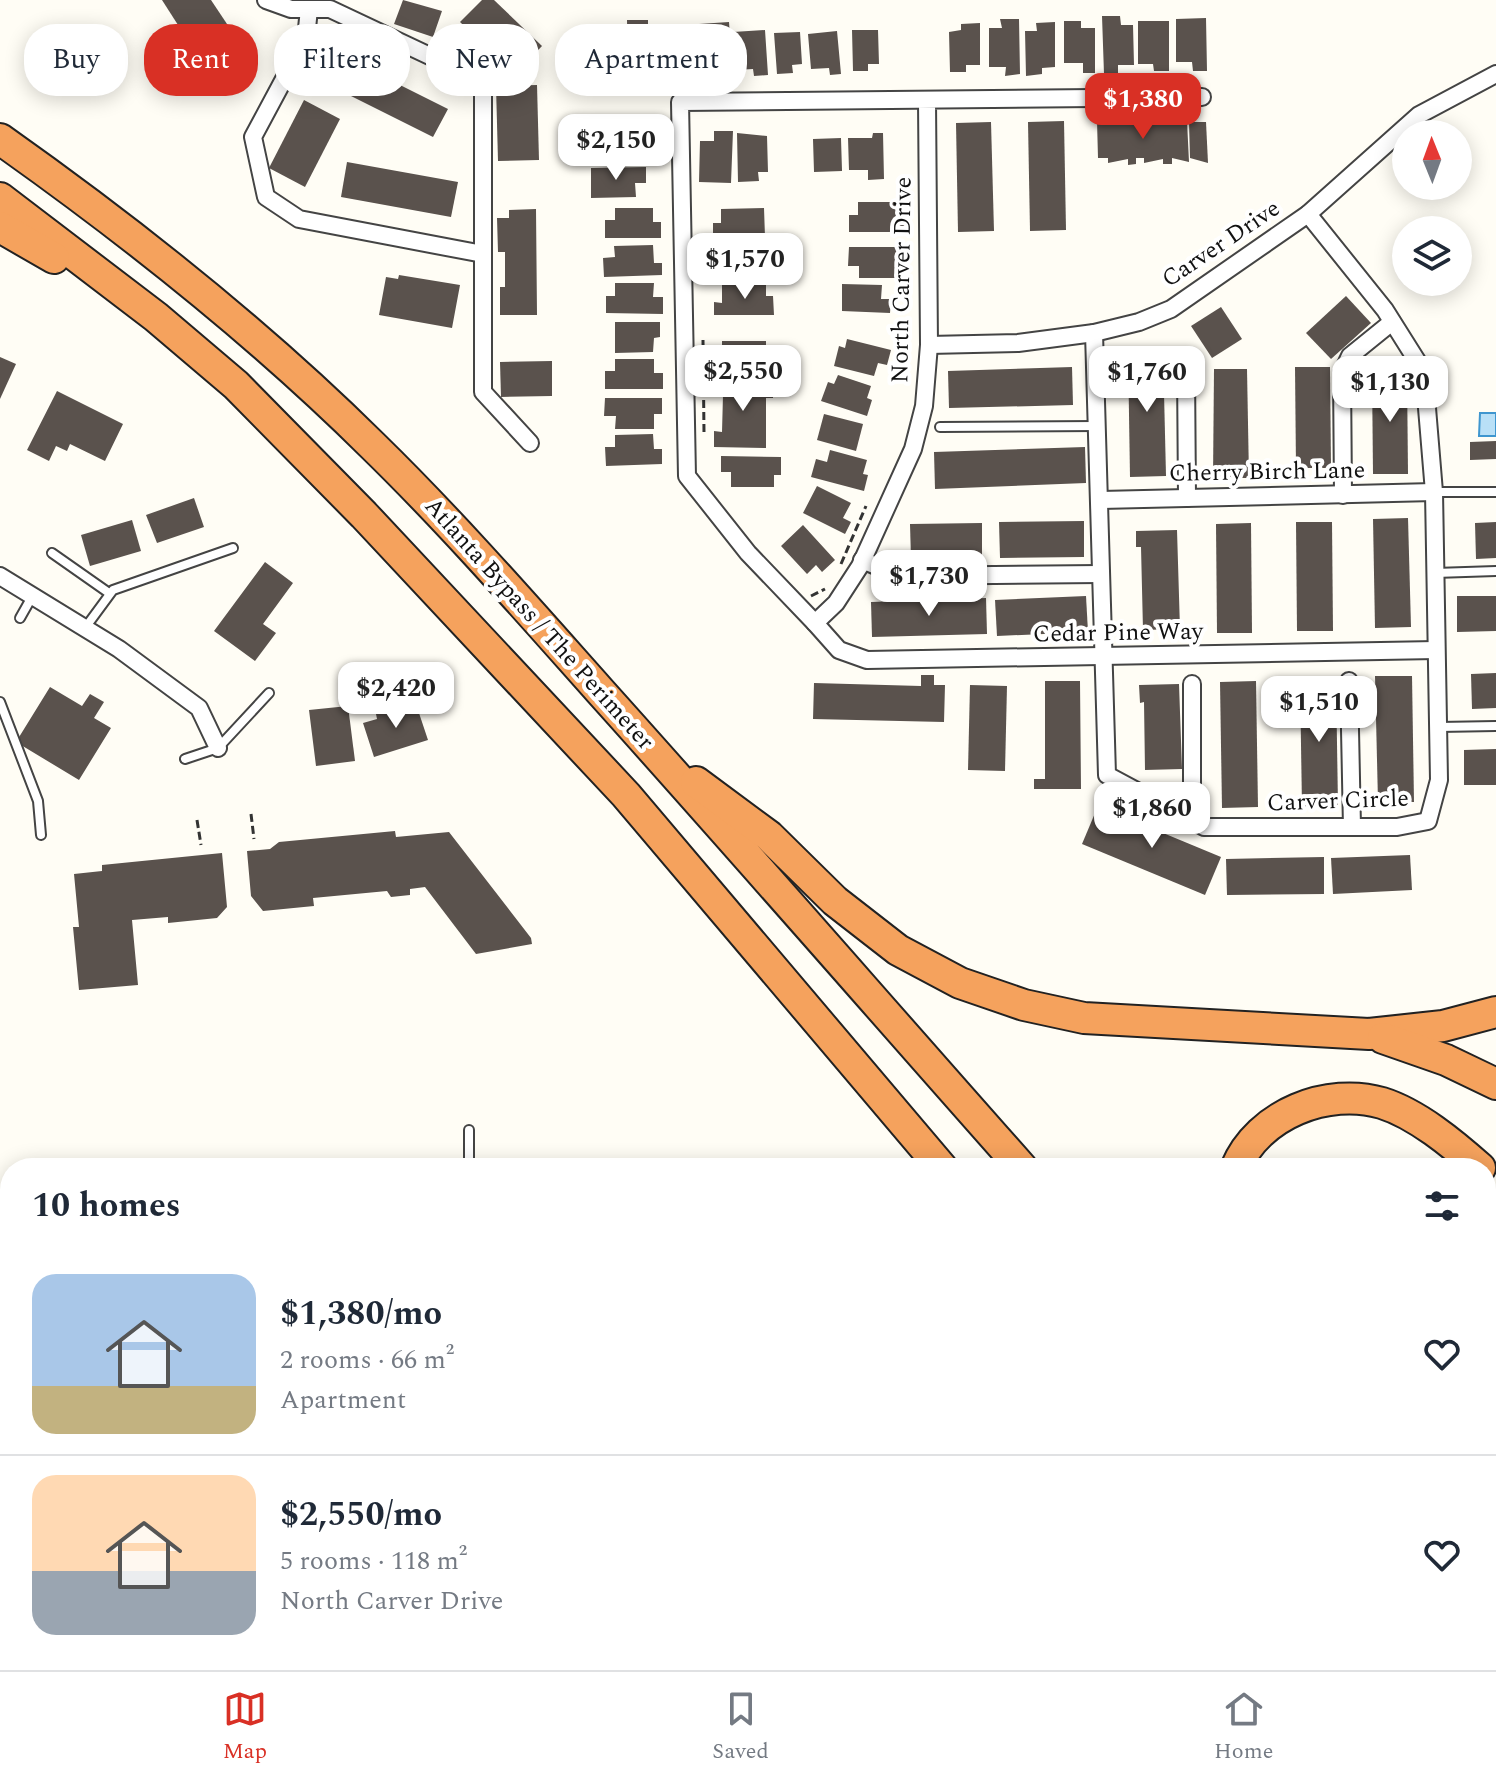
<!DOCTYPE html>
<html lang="en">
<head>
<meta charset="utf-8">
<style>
	:root { --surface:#fff; --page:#f6f6f7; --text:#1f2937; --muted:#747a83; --line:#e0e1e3; --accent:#d93025 }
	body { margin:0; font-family:Spectral,serif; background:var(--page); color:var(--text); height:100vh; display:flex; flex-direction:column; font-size:30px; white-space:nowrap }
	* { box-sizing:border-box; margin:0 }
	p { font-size:26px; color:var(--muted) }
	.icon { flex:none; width:44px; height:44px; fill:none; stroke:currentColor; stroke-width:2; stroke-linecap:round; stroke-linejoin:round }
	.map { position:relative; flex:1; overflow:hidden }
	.panel { position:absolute; left:0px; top:1158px; width:1496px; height:512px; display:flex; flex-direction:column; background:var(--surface); border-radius:32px 32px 0 0; box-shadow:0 4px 20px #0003 }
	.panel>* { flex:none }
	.guide { position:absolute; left:24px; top:24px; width:800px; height:72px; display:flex; gap:16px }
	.needle { width:52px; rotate:359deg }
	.tools { position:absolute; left:1392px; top:120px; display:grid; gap:16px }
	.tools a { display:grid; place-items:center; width:80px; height:80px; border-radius:50%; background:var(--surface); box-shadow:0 4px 20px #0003; font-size:40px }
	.price { position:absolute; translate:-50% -68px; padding:0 18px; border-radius:16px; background:#fff; color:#222; font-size:26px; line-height:52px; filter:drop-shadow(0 2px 4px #0008) }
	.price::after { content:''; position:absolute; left:50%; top:48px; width:24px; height:18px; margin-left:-12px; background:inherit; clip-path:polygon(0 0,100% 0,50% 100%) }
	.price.current { background:var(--accent); color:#fff }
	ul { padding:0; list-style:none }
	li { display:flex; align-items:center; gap:24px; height:200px; padding:0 32px }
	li+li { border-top:2px solid var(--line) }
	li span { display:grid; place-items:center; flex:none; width:224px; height:160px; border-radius:24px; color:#555 }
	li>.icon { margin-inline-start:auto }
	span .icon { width:96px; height:96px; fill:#fffc; stroke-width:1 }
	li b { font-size:34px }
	h2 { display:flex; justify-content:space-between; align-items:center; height:96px; padding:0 32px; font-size:34px }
	.pill { padding:0 28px; border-radius:32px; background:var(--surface); box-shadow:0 4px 20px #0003; font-size:28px; line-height:72px }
	.pill.current { background:var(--accent); color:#fff }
	.tab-bar { display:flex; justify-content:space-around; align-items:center; height:112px; border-top:2px solid var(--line); background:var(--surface); font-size:22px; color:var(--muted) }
	.tab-bar a { display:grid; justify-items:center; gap:4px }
	.tab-bar .current { color:var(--accent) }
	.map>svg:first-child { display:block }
	.forest { fill:#b9dc9c }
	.water { fill:#b9e0f7; stroke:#3f96cf; stroke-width:2 }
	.building { fill:#5a524d }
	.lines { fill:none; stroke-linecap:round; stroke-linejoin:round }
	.lane-casing { stroke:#444; stroke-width:12 }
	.street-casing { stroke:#444; stroke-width:20 }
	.highway-casing { stroke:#222; stroke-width:34 }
	.path { stroke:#333; stroke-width:3; stroke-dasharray:8 4; stroke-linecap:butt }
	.lane { stroke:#fff; stroke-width:8 }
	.street { stroke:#fff; stroke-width:16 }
	.highway { stroke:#f5a25d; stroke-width:30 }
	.labels { text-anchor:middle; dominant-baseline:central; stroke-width:8; stroke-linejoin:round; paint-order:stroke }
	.street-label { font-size:24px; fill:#111; stroke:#fff }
</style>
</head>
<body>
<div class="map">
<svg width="1496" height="1670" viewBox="0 0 1496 1670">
	<rect width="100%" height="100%" fill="#fffdf5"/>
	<!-- forest -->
	<path class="forest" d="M10 1525V1660H216L212 1670H0V1526Z"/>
	<!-- water -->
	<path class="water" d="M1480 413H1496V436H1479Z"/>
	<!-- building -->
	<g class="building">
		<path d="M162 0H211L229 27 194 50Z"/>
		<path d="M403 0 442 11 433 37 394 24Z"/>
		<path d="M482 0H494L542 46 515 75 460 22Z"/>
		<path d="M1102 16H1120L1121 25H1133L1134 65H1118V73L1104 74Z"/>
		<path d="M1206 18 1207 71H1193L1192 62H1176V19Z"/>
		<path d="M1000 19H1019L1020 74 1005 76 1006 67H989V28H1002Z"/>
		<path d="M627 20H648V29H653L654 67 639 68V74H628Z"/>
		<path d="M1064 21H1081V28H1095V73H1083V63H1064Z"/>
		<path d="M1138 21H1169V71H1154L1153 64H1138Z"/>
		<path d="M729 22 732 66 713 67 714 77 702 78 699 24Z"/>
		<path d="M1055 22V67L1042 68V74L1026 76 1025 31H1037L1036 23Z"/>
		<path d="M980 23V65H966V72H950L949 32 961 30V24Z"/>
		<path d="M589 29H619V74H606V67H588Z"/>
		<path d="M765 30 768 75 754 76 753 69 736 70 733 32Z"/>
		<path d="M852 30H878L879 64H868V71H853Z"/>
		<path d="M662 31H689V75H678V66L663 67Z"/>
		<path d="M837 31 841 74 830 75 829 68 811 69 808 34Z"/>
		<path d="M800 32 802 64 792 65 793 73 777 74 774 33Z"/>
		<path d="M340 44 382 66 378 74 448 109 433 137 321 81Z"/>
		<path d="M537 85 539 160 498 161 496 86Z"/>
		<path d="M304 100 340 119 305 187 269 168Z"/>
		<path d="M1064 121 1066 230 1030 231 1028 122Z"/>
		<path d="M1097 121H1187L1189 162 1172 158V164H1163V159L1144 163V158H1136V164L1128 165V159L1108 163V158H1098Z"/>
		<path d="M991 122 994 231 958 232 956 123Z"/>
		<path d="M1189 122H1206L1208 163 1190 158Z"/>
		<path d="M714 131H733L731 183 699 182 700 141H714Z"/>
		<path d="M613 132H652V147H659V162H604V145H613Z"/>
		<path d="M737 133 767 136 768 172H758L759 181 738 182Z"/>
		<path d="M873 133H883L884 179 868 180V170H849L848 138H872Z"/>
		<path d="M841 138 842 171 814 172 813 139Z"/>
		<path d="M347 162 458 182 451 217 341 197Z"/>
		<path d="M646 167V183H635L636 197 591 198V168Z"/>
		<path d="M858 202H896V219L905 220V232H849V215H858Z"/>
		<path d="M615 208H653V222H661V238H605V220H615Z"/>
		<path d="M764 208 765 237 713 239V223H721V209Z"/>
		<path d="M536 209 537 315H500V287H505V252H498L497 218H509V210Z"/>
		<path d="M653 245 654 263H662V275L604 277 603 258 615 257 614 246Z"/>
		<path d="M772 247V266H765L766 278 722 279V263L713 264V249Z"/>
		<path d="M849 247H903V263L897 262V278H859V266H848Z"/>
		<path d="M399 275 460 285 452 328 379 315 386 277 398 279Z"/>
		<path d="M615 283H654L653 297H663V314L606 313V296H615Z"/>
		<path d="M842 284 882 285 881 299H891L890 313 842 311Z"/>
		<path d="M722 285H766V296H773L774 315H714V302L722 303Z"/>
		<path d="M1346 296 1371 323 1331 359 1306 333Z"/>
		<path d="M1221 307 1242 339 1212 358 1191 326Z"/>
		<path d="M615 322H660V337L654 338 653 352 615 353Z"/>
		<path d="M847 339 891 350 887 365 878 363 874 376 834 366 839 346 845 348Z"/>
		<path d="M722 341H766V351H774V371H714V355H722Z"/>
		<path d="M1163 351 1166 476 1130 477 1128 352Z"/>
		<path d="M0 357 16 364 0 399Z"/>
		<path d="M615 359H654V373H663V389H605V371H615Z"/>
		<path d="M552 361V396L501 397 500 362Z"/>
		<path d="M1072 367 1073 405 949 408 948 371Z"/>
		<path d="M1295 367H1330L1331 468H1296Z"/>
		<path d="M1214 369H1247L1249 478H1213Z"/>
		<path d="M1372 373H1407L1408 474H1373Z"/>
		<path d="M838 375 871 386 867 398 872 400 867 416 821 401 828 382 834 384Z"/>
		<path d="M714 380H773V398H766V448L714 447V431L722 432 723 395H714Z"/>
		<path d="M57 391 123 424 105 461 70 444 67 451 56 446 49 461 27 450Z"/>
		<path d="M605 398H662V414H654V429H615L616 416H604Z"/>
		<path d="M824 414 863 424 856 451 817 440Z"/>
		<path d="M653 434 654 449H662V464L606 466 605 447H615V435Z"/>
		<path d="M1496 441V459L1470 460V442Z"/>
		<path d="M1085 447 1086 483 935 489 934 452Z"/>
		<path d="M830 450 867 460 863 474 868 475 864 491 811 477 816 459 827 462Z"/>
		<path d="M721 456 781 457V475H774V487H731V472H721Z"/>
		<path d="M817 486 851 503 843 518 851 522 845 534 803 513Z"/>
		<path d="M194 498 204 527 157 543 146 515Z"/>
		<path d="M1408 518 1411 627 1375 628 1373 519Z"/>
		<path d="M132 520 141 551 90 566 81 535Z"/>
		<path d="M1084 521V557L1000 558 999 522Z"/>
		<path d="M1296 522H1332L1333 631H1297Z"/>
		<path d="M1496 522V558L1476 559 1475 523Z"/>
		<path d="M982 523V558L911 559 910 524Z"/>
		<path d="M1251 523 1252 633H1217L1216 524Z"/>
		<path d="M803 525 835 560 822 572 816 565 807 574 781 546Z"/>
		<path d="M1177 530 1180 629 1143 630 1141 547H1136V531Z"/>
		<path d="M265 562 293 583 263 624 276 633 255 661 214 631Z"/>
		<path d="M1086 596 1088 632 997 636 995 600Z"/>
		<path d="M1457 596H1496V631L1457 632Z"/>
		<path d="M986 598 987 634 872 637 871 602Z"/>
		<path d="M1496 673V708L1472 709 1471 674Z"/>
		<path d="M921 675H934V685H945L944 722 813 719 814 683 921 686Z"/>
		<path d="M1375 676H1412L1414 802H1378Z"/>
		<path d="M1336 680 1338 806 1302 807 1300 681Z"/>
		<path d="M1045 681H1080L1081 789H1034V779H1045Z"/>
		<path d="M1256 681 1258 807 1222 808 1220 682Z"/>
		<path d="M1179 684 1182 769 1145 770 1144 702 1140 703 1139 685Z"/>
		<path d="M970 685 1007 686 1005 771 968 770Z"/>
		<path d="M50 687 82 706 90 694 104 702 94 718 111 728 79 780 16 742Z"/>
		<path d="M415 701 428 740 374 757 363 723 377 719 376 714Z"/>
		<path d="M348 706 355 761 316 766 309 710Z"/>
		<path d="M1496 749V785H1464V750Z"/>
		<path d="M1098 806 1221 857 1205 895 1082 844Z"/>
		<path d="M395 831 396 837 449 832 531 938 532 944 476 954 425 887 410 889V895L391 897 387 891 313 898 314 906 263 911 251 896 247 851 270 849 279 842Z"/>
		<path d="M222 853 227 907 217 918 168 923V917L132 920 138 985 79 990 73 927H79L74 874 102 871V865Z"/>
		<path d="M1410 855 1412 890 1333 894 1331 858Z"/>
		<path d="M1324 857V894L1227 895 1226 859Z"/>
	</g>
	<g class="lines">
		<!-- lane casing -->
		<g class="lane-casing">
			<g id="lane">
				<path d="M940 427 1098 426"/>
				<path d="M1435 492H1496"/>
				<path d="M52 553 109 593"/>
				<path d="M1435 573 1496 571"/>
				<path d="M20 618 33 595"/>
				<path d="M85 628 113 590 233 548"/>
				<path d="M0 702 38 801 41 835"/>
				<path d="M1439 727 1496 726"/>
				<path d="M185 759 218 748 269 693"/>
				<path d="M469 1130V1168"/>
				<path d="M0 1374 10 1378"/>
				<path d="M394 1670 402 1660"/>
			</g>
		</g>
		<!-- street casing -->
		<g class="street-casing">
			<g id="street">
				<path d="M266 0 291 9H330L470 75 483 91V392L530 443"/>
				<path d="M309 9 306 38 253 137 266 197 299 219 483 254"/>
				<path d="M927 101 929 345 924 406 913 449 860 566 836 603 815 623 748 553 687 476 680 102 1202 97"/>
				<path d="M1094 333 1107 775 1204 827H1397L1428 821 1439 780 1434 492 1424 372 1385 310 1308 214"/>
				<path d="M929 345 1018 343 1094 333 1139 322 1171 309 1308 214 1419 115 1496 74"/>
				<path d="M1186 369 1187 498"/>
				<path d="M1343 495 1342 373 1350 356 1392 322"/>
				<path d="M1101 500 1434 492"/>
				<path d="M862 560 900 576 1101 574"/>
				<path d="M0 576 119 649 199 708 218 748"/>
				<path d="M815 623 839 650 867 660 1436 650"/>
				<path d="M1349 681 1352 827"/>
				<path d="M1185 818 1192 802V684"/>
				<path d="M891 1660V1670"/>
			</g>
		</g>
		<!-- highway casing -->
		<g class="highway-casing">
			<g id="highway">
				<path d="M0 139C130 231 258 332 372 445 452 523 526 608 600 691 742 849 881 1009 1022 1168"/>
				<path d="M0 198 156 317 236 385 364 515 626 795 942 1168"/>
				<path d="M0 227 54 258"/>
				<path d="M696 782 769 836 835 901 898 950 960 983 1024 1005 1084 1018 1369 1034 1443 1026 1496 1012"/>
				<path d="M1383 1038 1446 1060 1496 1084"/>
				<path d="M1236 1168C1258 1114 1328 1087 1382 1103 1417 1114 1453 1144 1480 1168"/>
				<path d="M1486 1359 1496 1338"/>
				<path d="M1486 1466 1496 1450"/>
				<path d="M1486 1609 1496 1620"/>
				<path d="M1203 1660 1206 1670"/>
				<path d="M1381 1660 1390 1670"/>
				<path d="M1459 1660 1468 1670"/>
				<path d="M1287 1670 1297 1660"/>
				<path d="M1339 1670 1347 1660"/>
			</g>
		</g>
		<!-- path -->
		<g class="path">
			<path d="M703 340 704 433"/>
			<path d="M841 564 866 506"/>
			<path d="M811 596 825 589"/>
			<path d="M251 814 254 839"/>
			<path d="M197 820 201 845"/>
		</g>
		<!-- lane -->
		<use href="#lane" class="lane"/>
		<!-- street -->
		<use href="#street" class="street"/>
		<!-- highway -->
		<use href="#highway" class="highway"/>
	</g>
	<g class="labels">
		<!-- street labels -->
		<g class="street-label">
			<text transform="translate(1221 244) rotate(-34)">Carver Drive</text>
			<text transform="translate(902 280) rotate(-89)">North Carver Drive</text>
			<text transform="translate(1267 472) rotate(-1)">Cherry Birch Lane</text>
			<text transform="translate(539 624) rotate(48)">Atlanta Bypass / The Perimeter</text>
			<text transform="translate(1118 633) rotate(-1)">Cedar Pine Way</text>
			<text transform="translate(1338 801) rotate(-2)">Carver Circle</text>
		</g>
	</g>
</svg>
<div class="tools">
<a><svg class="needle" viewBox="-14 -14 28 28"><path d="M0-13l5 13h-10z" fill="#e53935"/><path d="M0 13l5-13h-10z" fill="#747a83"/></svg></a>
<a><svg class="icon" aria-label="layers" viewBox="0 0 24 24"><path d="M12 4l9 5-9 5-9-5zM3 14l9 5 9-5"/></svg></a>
</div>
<b class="price current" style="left:1143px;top:141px">$1,380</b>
<b class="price" style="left:616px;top:182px">$2,150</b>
<b class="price" style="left:745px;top:301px">$1,570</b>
<b class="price" style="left:743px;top:413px">$2,550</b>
<b class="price" style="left:1147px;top:414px">$1,760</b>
<b class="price" style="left:1390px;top:424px">$1,130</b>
<b class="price" style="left:929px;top:618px">$1,730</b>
<b class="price" style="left:396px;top:730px">$2,420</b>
<b class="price" style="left:1319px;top:744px">$1,510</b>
<b class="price" style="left:1152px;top:850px">$1,860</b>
<div class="guide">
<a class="pill">Buy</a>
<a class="pill current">Rent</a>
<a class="pill">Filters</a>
<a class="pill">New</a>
<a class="pill">Apartment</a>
</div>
<section class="panel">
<h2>10 homes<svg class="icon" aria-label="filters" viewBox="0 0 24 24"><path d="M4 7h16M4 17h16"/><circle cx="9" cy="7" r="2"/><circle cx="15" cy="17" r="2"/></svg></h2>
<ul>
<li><span style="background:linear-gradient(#a9c7e8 70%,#c2b280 0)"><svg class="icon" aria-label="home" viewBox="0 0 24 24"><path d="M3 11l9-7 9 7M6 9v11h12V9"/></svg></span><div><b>$1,380/mo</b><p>2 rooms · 66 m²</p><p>Apartment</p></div><svg class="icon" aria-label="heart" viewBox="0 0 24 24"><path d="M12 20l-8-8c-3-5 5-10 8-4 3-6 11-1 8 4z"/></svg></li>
<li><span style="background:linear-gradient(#ffd9b3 60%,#9aa5b1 0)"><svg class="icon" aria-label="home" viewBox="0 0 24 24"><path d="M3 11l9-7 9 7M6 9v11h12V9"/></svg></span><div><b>$2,550/mo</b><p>5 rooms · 118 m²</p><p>North Carver Drive</p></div><svg class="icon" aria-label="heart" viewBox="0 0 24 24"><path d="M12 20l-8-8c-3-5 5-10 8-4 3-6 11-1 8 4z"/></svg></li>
</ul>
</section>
</div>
<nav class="tab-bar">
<a class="current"><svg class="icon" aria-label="map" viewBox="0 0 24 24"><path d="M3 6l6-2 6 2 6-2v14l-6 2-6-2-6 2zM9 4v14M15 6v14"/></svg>Map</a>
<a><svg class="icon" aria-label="saved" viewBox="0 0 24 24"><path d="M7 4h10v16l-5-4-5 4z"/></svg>Saved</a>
<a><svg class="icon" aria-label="home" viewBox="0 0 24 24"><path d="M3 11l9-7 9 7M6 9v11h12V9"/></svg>Home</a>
</nav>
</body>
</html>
